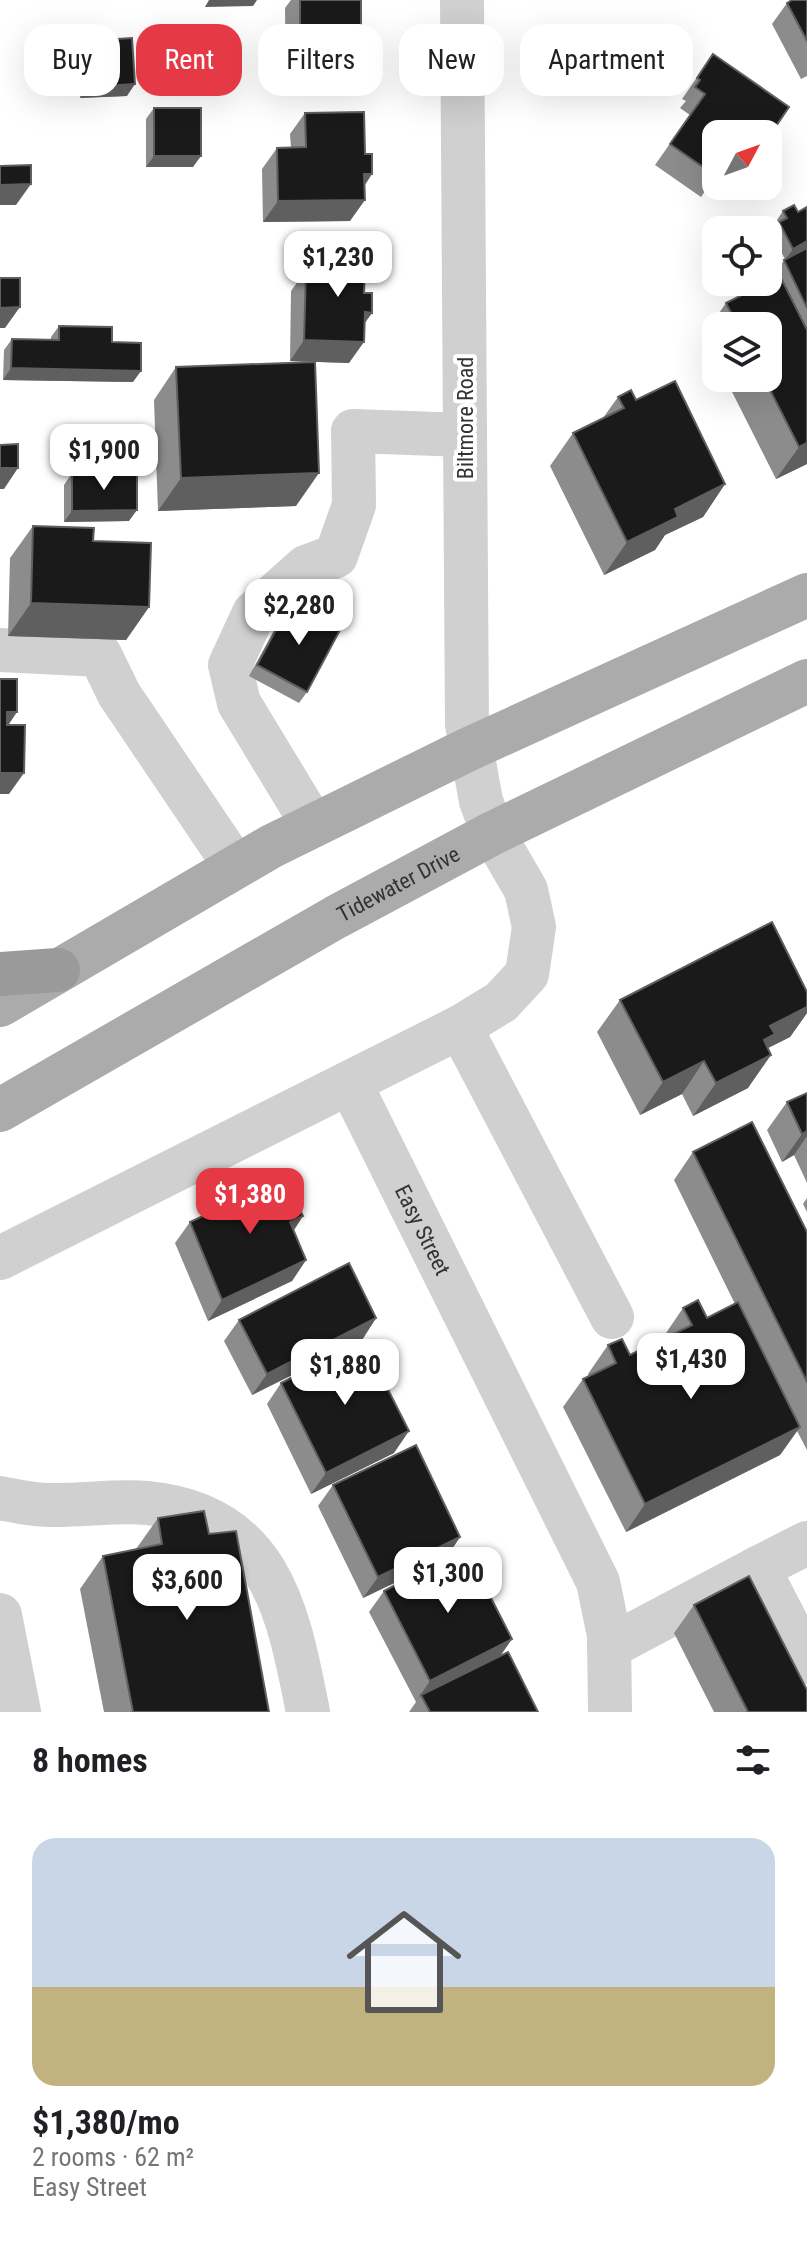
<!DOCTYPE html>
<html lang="en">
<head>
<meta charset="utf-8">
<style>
	:root { --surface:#fff; --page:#f6f6f6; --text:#202124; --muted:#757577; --line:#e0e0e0; --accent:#e63946 }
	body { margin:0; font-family:"Roboto Condensed",sans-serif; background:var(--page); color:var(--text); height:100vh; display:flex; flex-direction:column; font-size:30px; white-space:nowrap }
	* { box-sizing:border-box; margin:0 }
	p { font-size:26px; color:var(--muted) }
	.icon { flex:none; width:44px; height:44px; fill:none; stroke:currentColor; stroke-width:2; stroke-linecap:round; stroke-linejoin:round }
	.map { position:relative; height:1712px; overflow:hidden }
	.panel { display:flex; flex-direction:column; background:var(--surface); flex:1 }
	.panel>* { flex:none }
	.guide { position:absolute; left:24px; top:24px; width:760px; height:72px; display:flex; gap:16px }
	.needle { width:52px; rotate:49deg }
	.controls { position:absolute; left:702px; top:120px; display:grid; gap:16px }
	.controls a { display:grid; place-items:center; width:80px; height:80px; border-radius:16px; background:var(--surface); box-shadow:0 8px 32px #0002; font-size:40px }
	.price { position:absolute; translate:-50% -68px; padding:0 18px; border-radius:16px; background:#fff; color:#222; font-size:26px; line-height:52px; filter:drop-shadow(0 2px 4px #0008) }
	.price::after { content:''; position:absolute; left:50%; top:48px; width:24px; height:18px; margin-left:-12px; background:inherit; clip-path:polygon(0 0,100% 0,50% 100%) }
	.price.selected { background:var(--accent); color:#fff }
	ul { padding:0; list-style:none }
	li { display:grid; align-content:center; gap:16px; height:424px; padding:0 32px }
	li+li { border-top:2px solid var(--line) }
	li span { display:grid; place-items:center; height:248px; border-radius:24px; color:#555 }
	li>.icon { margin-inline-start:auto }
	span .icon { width:144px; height:144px; fill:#fffc; stroke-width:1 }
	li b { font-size:34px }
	h2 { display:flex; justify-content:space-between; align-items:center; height:96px; padding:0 32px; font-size:34px }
	.pill { padding:0 28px; border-radius:24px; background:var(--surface); box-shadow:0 8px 32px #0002; font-size:28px; line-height:72px }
	.pill.selected { background:var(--accent); color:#fff }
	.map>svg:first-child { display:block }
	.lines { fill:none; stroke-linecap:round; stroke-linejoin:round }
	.minor { stroke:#d0d0d0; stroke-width:44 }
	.major { stroke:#ababab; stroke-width:44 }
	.highway { stroke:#9a9a9a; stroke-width:44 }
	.wall { fill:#8c8c8c }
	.shaded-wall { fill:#5f5f5f }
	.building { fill:#1a1a1a; stroke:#5f5f5f; stroke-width:2 }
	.labels { text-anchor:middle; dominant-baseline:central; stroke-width:8; stroke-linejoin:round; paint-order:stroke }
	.street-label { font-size:22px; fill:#333; stroke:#fff }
</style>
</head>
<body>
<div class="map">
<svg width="807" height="1712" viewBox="0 0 807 1712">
	<rect width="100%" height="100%" fill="#fff"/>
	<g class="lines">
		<!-- minor -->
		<g class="minor">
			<path d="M0 650 100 655 119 694 235 866"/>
			<path d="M313 825 239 703 230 665 254 613 306 567 336 556 354 505 353 431 465 435"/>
			<path d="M460 1027 612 1317"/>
			<path id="s1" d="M350 1083 598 1582 609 1635 610 1712"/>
			<path d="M0 1258 460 1027 501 1002 527 974 534 927 526 890 493 833 481 801 467 724 462 0"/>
			<path d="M0 1498C16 1501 33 1505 49 1505 81 1506 115 1500 147 1503 272 1515 288 1612 308 1712"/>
			<path d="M807 1543 758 1568 807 1662"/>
			<path d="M0 1615 19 1712"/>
			<path d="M609 1647 758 1568"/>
		</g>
		<!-- major -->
		<g class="major">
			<path d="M0 1005 272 846 469 749 807 595"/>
			<path id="s2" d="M0 1110 336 917 493 833 807 681"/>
		</g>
		<!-- highway -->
		<path class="highway" d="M0 974 58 970"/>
	</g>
	<!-- wall -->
	<g class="wall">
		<path d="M291 0H361V63L347 84 286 85 285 8Z"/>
		<path d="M807 0V76L801 79 772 24 787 3Z"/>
		<path d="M85 41 127 96 80 98 77 53Z"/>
		<path d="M713 54 789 107 768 137V134H716V176L701 197 655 165 690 115 680 108 686 101 682 99Z"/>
		<path d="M154 108 193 167H146V119Z"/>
		<path d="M305 113 365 185 350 221 263 222 262 169 277 148H291L290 134Z"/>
		<path d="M783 211 798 212 807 248V464L776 479 725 378H768V326H716V361L703 336 726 303 768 283 785 259 771 234 777 226 775 223Z"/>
		<path d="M330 248 364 293 372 313 364 323 349 363 290 361 291 291 306 270H315Z"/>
		<path d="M59 326 112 342 133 382 3 380 4 350 12 339H51V337Z"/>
		<path d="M176 367 296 506 158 511 154 400Z"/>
		<path d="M618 397 636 400 725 484 703 517 665 535 655 550 604 575 550 466 573 433 603 418Z"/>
		<path d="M72 473 129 521 64 522V485Z"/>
		<path d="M33 526 149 607 126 640 8 636 10 558Z"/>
		<path d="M291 602 307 692 299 703 249 676 283 614Z"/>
		<path d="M807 992V1013L790 1037 768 1048 748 1088 693 1116 682 1094 640 1115 597 1032 620 1000Z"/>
		<path d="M807 1093V1183L794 1155 782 1162 767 1130 787 1102Z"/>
		<path d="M693 1152 807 1232V1450L797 1431 780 1455 626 1532 563 1407 583 1379 589 1376 588 1374 608 1345 630 1355 665 1338 664 1336 683 1308 707 1318 735 1304 674 1180Z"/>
		<path d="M228 1187 293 1231 306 1260 292 1281 208 1321 175 1243 190 1222 215 1210 213 1208Z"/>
		<path d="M807 1198V1212L803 1204Z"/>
		<path d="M376 1318 362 1340 252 1395 224 1341 239 1320Z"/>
		<path d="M281 1383 394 1453 311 1494 267 1404Z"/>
		<path d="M333 1485 460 1537 446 1558 363 1598 318 1506Z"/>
		<path d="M158 1518 209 1534 269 1712H104L80 1589 103 1556 136 1549Z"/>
		<path d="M384 1591 512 1639 501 1655 538 1712H409L416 1702 369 1612Z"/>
		<path d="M694 1605 807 1712H714L674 1633Z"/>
	</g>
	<!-- shaded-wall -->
	<g class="shaded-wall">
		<path d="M209 0H257L253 6 205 7Z"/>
		<path d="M361 63 347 84 286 85 300 64Z"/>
		<path d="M135 84 127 96 80 98 88 87Z"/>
		<path d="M154 156H201L193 167H146Z"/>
		<path d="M364 174H372L358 196Z"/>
		<path d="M31 184 16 205H0V185Z"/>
		<path d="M365 200 350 221 263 222 278 201Z"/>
		<path d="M807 241V248L785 260 793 249Z"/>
		<path d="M20 307 5 328H0V308Z"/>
		<path d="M365 312 372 313 357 334Z"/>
		<path d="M304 340 364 342 349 363 290 361Z"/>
		<path d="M11 368 141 371 133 382 3 380Z"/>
		<path d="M807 443V464L776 479 799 447Z"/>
		<path d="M0 468H18L4 489H0Z"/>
		<path d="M319 473 296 506 158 511 181 478Z"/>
		<path d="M725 484 703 517 665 535 655 550 604 575 627 542 675 509Z"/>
		<path d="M137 510 129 521 64 522 72 511Z"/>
		<path d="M31 603 149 607 126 640 8 636Z"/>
		<path d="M7 712H17L3 733Z"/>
		<path d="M0 773H24L9 794H0Z"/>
		<path d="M807 1007V1013L790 1037 764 1050 771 1055 748 1088 693 1116 716 1083 770 1026Z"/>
		<path d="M704 1061 682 1094 640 1115 663 1082Z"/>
		<path d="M807 1131V1136L794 1155 782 1162 802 1134Z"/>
		<path d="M303 1216 289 1238 290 1222Z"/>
		<path d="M306 1260 292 1281 208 1321 222 1300Z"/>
		<path d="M376 1318 362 1340 252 1395 267 1374Z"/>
		<path d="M800 1427 780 1455 626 1532 645 1504Z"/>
		<path d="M409 1431 394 1453 311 1494 326 1473Z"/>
		<path d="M460 1537 446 1558 363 1598 378 1577Z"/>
		<path d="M512 1639 497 1660 421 1695 415 1703 430 1681Z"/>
	</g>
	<!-- building -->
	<g class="building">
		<path d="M300 0H361V63L300 64Z"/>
		<path d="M792 0H807V41L787 3Z"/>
		<path d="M132 38 135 84 88 87 85 41Z"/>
		<path d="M713 54 789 107 774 129 764 122 758 130 751 126 745 134H716V176L670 144 705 94 695 87 700 80 697 78Z"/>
		<rect x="154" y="108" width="47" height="48"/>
		<path d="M364 112 365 154H372V174H364L365 200 278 201 277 148 306 147 305 113Z"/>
		<path d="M31 165V184L0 185V166Z"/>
		<path d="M794 205 798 212 807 207V241L793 249 779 222 787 218 783 211Z"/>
		<path d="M330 248 366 249 364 293H372V313L365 312 364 342 304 340 306 270H329Z"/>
		<path d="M807 248V308L784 260Z"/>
		<path d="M780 276 807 330V443L799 447 764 378H768V326H738L726 303Z"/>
		<path d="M0 278H20V307L0 308V321Z"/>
		<path d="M59 326 112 327V342L141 343V371L11 368 12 339 59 340Z"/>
		<path d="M315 362 319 473 181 478 176 367Z"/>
		<path d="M675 381 725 484 675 509 678 517 627 542 573 433 624 408 618 397 631 390 636 400Z"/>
		<path d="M18 444V468H0V445Z"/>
		<path d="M137 472V510L72 511V473Z"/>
		<path d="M33 526 94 528 93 541 151 543 149 607 31 603Z"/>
		<path d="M291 602 340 630 307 692 257 665Z"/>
		<path d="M0 679H17V712H7V725H25L24 773H0Z"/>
		<path d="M772 922 807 992V1007L770 1026 775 1034 764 1040 771 1055 716 1083 704 1061 663 1082 620 1000Z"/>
		<path d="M807 1093V1131L802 1134 787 1102Z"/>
		<path d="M752 1122 807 1232V1382L693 1152Z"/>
		<path d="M264 1170 275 1193 289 1187 303 1216 290 1222 306 1260 222 1300 190 1222 235 1201 228 1187Z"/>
		<path d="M349 1263 376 1318 267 1374 239 1320Z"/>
		<path d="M698 1300 707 1318 738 1302 800 1427 645 1504 583 1379 616 1363 608 1345 622 1339 630 1355 692 1325 683 1308Z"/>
		<path d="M364 1342 409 1431 326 1473 281 1383Z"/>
		<path d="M416 1445 460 1537 378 1577 333 1485Z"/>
		<path d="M204 1511 209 1534 236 1531 269 1712H133L103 1556 162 1544 158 1518Z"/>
		<path d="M466 1549 512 1639 430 1681 384 1591Z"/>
		<path d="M749 1576 807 1690V1712H748L694 1605Z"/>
		<path d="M508 1652 538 1712H430L421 1695Z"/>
	</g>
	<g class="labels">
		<!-- street labels -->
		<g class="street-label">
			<text transform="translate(465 418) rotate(-90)">Biltmore Road</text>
			<text stroke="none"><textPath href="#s2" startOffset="458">Tidewater Drive</textPath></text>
			<text stroke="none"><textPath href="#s1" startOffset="164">Easy Street</textPath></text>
		</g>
	</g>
</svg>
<div class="controls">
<a><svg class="needle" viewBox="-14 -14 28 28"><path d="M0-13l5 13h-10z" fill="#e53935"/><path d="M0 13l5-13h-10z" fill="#757577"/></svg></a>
<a><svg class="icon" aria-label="locate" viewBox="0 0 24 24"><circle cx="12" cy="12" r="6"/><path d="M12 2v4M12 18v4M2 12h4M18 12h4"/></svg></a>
<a><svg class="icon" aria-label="layers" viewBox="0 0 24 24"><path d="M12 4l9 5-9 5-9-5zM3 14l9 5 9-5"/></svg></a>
</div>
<b class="price" style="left:338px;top:299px">$1,230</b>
<b class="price" style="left:104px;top:492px">$1,900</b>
<b class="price" style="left:299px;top:647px">$2,280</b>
<b class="price selected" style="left:250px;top:1236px">$1,380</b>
<b class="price" style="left:691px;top:1401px">$1,430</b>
<b class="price" style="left:345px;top:1407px">$1,880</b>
<b class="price" style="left:448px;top:1615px">$1,300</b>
<b class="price" style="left:187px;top:1622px">$3,600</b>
<div class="guide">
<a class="pill">Buy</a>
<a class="pill selected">Rent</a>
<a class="pill">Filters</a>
<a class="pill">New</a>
<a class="pill">Apartment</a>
</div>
</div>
<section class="panel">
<h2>8 homes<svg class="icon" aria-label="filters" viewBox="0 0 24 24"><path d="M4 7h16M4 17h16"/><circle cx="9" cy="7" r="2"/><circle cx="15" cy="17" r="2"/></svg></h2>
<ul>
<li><span style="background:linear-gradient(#c9d6e8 60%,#c2b280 0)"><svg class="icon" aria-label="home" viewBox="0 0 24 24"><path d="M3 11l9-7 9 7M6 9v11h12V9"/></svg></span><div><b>$1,380/mo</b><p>2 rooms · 62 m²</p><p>Easy Street</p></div></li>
</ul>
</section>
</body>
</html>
